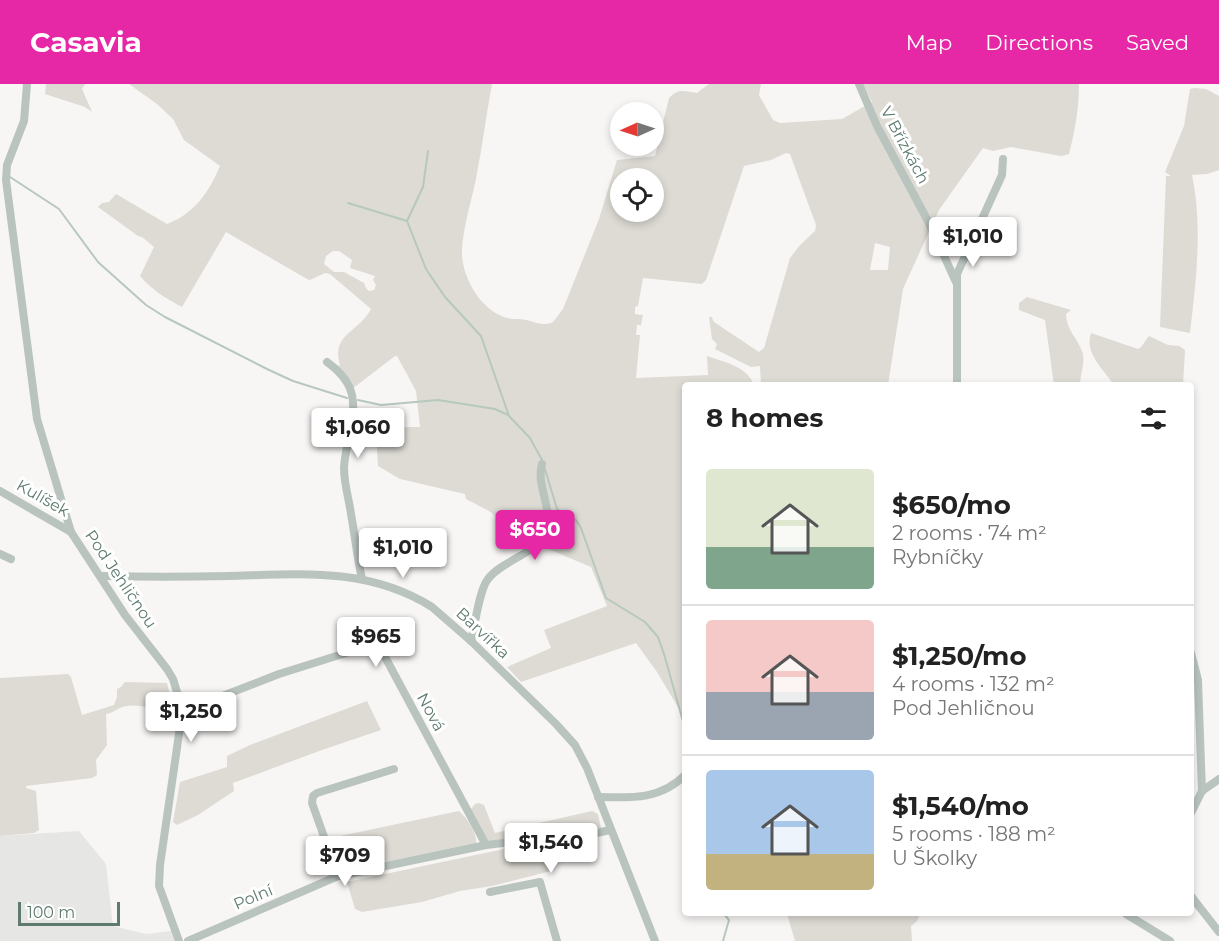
<!DOCTYPE html>
<html lang="en">
<head>
<meta charset="utf-8">
<style>
	:root { --surface:#fff; --page:#f2f2f2; --text:#222; --muted:#767676; --line:#e0e0e0; --accent:#e628a6 }
	body { margin:0; font-family:Montserrat,sans-serif; background:var(--page); color:var(--text); height:100vh; display:flex; flex-direction:column; font-size:22px; white-space:nowrap }
	* { box-sizing:border-box; margin:0 }
	p { font-size:20px; color:var(--muted) }
	.icon { flex:none; width:33px; height:33px; fill:none; stroke:currentColor; stroke-width:2; stroke-linecap:round; stroke-linejoin:round }
	.map { position:relative; flex:1; overflow:hidden }
	.sheet { position:absolute; left:682px; top:298px; width:512px; height:534px; display:flex; flex-direction:column; background:var(--surface); border-radius:6px; box-shadow:0 3px 9px #0003 }
	.sheet>* { flex:none }
	.needle { width:39px; rotate:267deg }
	.controls { position:absolute; left:610px; top:18px; display:grid; gap:12px }
	.controls a { display:grid; place-items:center; width:54px; height:54px; border-radius:50%; background:var(--surface); box-shadow:0 3px 9px #0003; font-size:30px }
	.scale { position:absolute; left:18px; bottom:15px; width:102px; box-sizing:border-box; padding-left:6px; border:3px solid #5e7b6e; border-top:0; font-size:16px; line-height:21px; white-space:nowrap; color:#5e7b6e; -webkit-text-stroke:4px #fff; paint-order:stroke }
	.price { position:absolute; translate:-50% -51px; padding:0 14px; border-radius:6px; background:#fff; color:#222; font-size:20px; line-height:39px; filter:drop-shadow(0 2px 3px #0008) }
	.price::after { content:''; position:absolute; left:50%; top:36px; width:18px; height:14px; margin-left:-9px; background:inherit; clip-path:polygon(0 0,100% 0,50% 100%) }
	.price.current { background:var(--accent); color:#fff }
	ul { padding:0; list-style:none }
	li { display:flex; align-items:center; gap:18px; height:150px; padding:0 24px }
	li+li { border-top:2px solid var(--line) }
	li span { display:grid; place-items:center; flex:none; width:168px; height:120px; border-radius:6px; color:#555 }
	li>.icon { margin-inline-start:auto }
	span .icon { width:72px; height:72px; fill:#fffc; stroke-width:1 }
	li b { font-size:26px }
	h2 { display:flex; justify-content:space-between; align-items:center; height:72px; padding:0 24px; font-size:26px }
	header { display:flex; align-items:center; gap:36px; box-sizing:border-box; height:84px; padding:0 30px; background:var(--accent); color:#fff }
	header strong { font-size:28px }
	nav { display:flex; gap:33px; margin-inline-start:auto; font-size:21px }
	.map>svg:first-child { display:block }
	.built { fill:#e6e7e5 }
	.green { fill:#dddbd4; fill-rule:evenodd }
	.lines { fill:none; stroke-linecap:round; stroke-linejoin:round }
	.stream { stroke:#b7c8bd; stroke-width:2 }
	.street { stroke:#bac4bf; stroke-width:8 }
	.labels { text-anchor:middle; dominant-baseline:central; stroke-width:6; stroke-linejoin:round; paint-order:stroke }
	.street-label { font-size:16px; fill:#5e7b6e; stroke:#fff }
</style>
</head>
<body>
<header>
<strong>Casavia</strong>
<nav><a>Map</a><a>Directions</a><a>Saved</a></nav>
</header>
<div class="map">
<svg width="1219" height="857" viewBox="0 0 1219 857">
	<rect width="100%" height="100%" fill="#f8f6f5"/>
	<!-- built -->
	<path class="built" d="M79 747 106 780 113 842 146 850 171 847 175 857H0V752Z"/>
	<!-- green -->
	<g class="green">
		<path d="M46 0H85L82 5 92 28 85 23 45 10Z"/>
		<path d="M129 0H492C486 32 482 64 476 95 471 119 463 143 462 167 461 196 487 237 518 235 531 235 541 244 553 238L563 225 599 135 617 76 655 72 669 14C678 4 685 7 697 9L709 0H761L759 11 773 36 780 39 842 35 872 18 863 0H1079C1079 24 1075 47 1069 70L1061 72 1011 63 993 67 983 64 939 126 903 205 888 301H761L760 282 751 283 715 265 717 260 712 255 709 234 711 232 714 238 759 268 764 264 790 174 800 161 815 147 816 141 790 70 786 69 771 76 744 82 706 196 702 200 643 194 638 222 635 223V230L643 231 641 241H637L636 251H640L636 294 708 291 707 272C724 278 747 282 754 301L686 302 685 635 657 588 636 559 521 598 507 583 551 564 544 546 607 522 591 483 527 456 489 427 466 415 465 410 400 395 378 382 376 343H420L416 307 397 272H395L352 305 338 282 340 281C331 250 358 249 371 225L330 190 325 189 310 196 307 195 226 148 182 223C165 214 152 206 140 192L154 163 142 153 138 152 98 123 102 119 109 118 116 110 167 140C194 130 209 108 220 82L184 56 173 35 157 20ZM621 94H654V128H621ZM875 159 890 163 888 186H870ZM339 167 352 176 350 184 375 192 373 196 376 201 374 206 369 207 366 204 364 199 344 188H334L324 180 326 172 333 167Z"/>
		<path d="M1194 4 1206 5 1219 12V86L1207 90 1192 91C1203 143 1196 197 1190 249L1160 243 1166 92H1171L1165 88 1184 42 1190 5Z"/>
		<path d="M1027 213 1071 226 1066 230C1066 245 1077 254 1082 267 1086 278 1080 290 1080 301H1054L1045 236 1019 226V219Z"/>
		<path d="M1091 249 1138 265 1141 263 1149 252 1168 261 1179 262 1185 266 1183 301H1114C1104 286 1084 269 1091 249Z"/>
		<path d="M68 590 71 593 82 631 114 621 117 613V605L121 603 125 598 167 599 173 624 171 627 167 628C153 625 133 617 118 625 114 627 112 629 106 630L107 661 96 676 97 691 92 694 26 702V704L36 707 39 746 34 749 0 752V594Z"/>
		<path d="M367 617 381 646 322 666 233 699 234 707 198 731 177 741 173 738 180 698 227 683V672L250 661Z"/>
		<path d="M479 719 484 721 495 749 592 727 598 730 601 744 560 754 539 756 510 754 488 757 471 725 475 720Z"/>
		<path d="M459 727C467 734 477 749 476 759L341 787 330 761 332 755 335 753Z"/>
		<path d="M514 763 553 765 554 777 551 787 492 802 460 807 422 818 362 828 355 825 347 798Z"/>
		<path d="M787 830H920L917 837 911 842 912 857H795Z"/>
	</g>
	<g class="lines">
		<!-- stream -->
		<g class="stream">
			<path d="M428 67 423 103 407 137 426 185 445 213 481 252 509 332 530 354 542 376"/>
			<path d="M10 93 59 125 98 178 146 221 165 233 267 285 293 297 347 314"/>
			<path d="M348 119 407 137"/>
			<path d="M358 316 381 321 438 316 495 325 508 331"/>
			<path d="M545 385 557 425 576 436 581 444 606 514 645 538 658 553 664 570 686 648"/>
			<path d="M686 706V716"/>
			<path d="M723 857 729 836 724 830"/>
		</g>
		<!-- street -->
		<g class="street">
			<path d="M27 0 24 37 7 81 6 96 37 335 71 448 125 531 167 585 173 595 180 618 179 650 160 781 159 802 179 857"/>
			<path d="M859 0 877 42 929 139 956 198"/>
			<path d="M327 278C338 286 349 297 352 311 357 335 345 360 344 384 344 400 349 415 351 430 355 452 357 473 362 495"/>
			<path d="M957 302V190L1002 91 1003 75"/>
			<path d="M0 407 71 448"/>
			<path d="M0 470 11 475"/>
			<path d="M101 492C144 493 186 493 229 492 301 490 368 483 432 523L471 557 556 640 575 661 587 684 655 857"/>
			<path d="M471 557C475 542 479 506 488 495 503 475 540 470 547 444 552 423 536 401 542 380"/>
			<path d="M1191 569 1198 596 1202 707"/>
			<path d="M180 618 212 616 279 590 365 563C374 562 378 565 384 571L486 761"/>
			<path d="M598 713C631 714 661 716 686 690"/>
			<path d="M1191 729 1202 707 1219 695"/>
			<path d="M338 792 486 761 511 758 551 759 610 746"/>
			<path d="M490 808 540 798 557 857"/>
			<path d="M1191 812 1219 848"/>
			<path d="M1126 830 1170 857"/>
			<path d="M188 857 338 792 312 719 313 712 317 709 394 685"/>
		</g>
	</g>
	<g class="labels">
		<!-- street labels -->
		<g class="street-label">
			<text transform="translate(905 61) rotate(62)">V Břízkách</text>
			<text transform="translate(43 414) rotate(30)">Kulíšek</text>
			<text transform="translate(121 495) rotate(56)">Pod Jehličnou</text>
			<text transform="translate(483 549) rotate(43)">Barvířka</text>
			<text transform="translate(431 628) rotate(62)">Nová</text>
			<text transform="translate(253 813) rotate(-23)">Polní</text>
		</g>
	</g>
</svg>
<div class="controls">
<a><svg class="needle" viewBox="-14 -14 28 28"><path d="M0-13l5 13h-10z" fill="#e53935"/><path d="M0 13l5-13h-10z" fill="#767676"/></svg></a>
<a><svg class="icon" aria-label="locate" viewBox="0 0 24 24"><circle cx="12" cy="12" r="6"/><path d="M12 2v4M12 18v4M2 12h4M18 12h4"/></svg></a>
</div>
<div class="scale">100 m</div>
<b class="price" style="left:973px;top:184px">$1,010</b>
<b class="price" style="left:358px;top:375px">$1,060</b>
<b class="price current" style="left:535px;top:477px">$650</b>
<b class="price" style="left:403px;top:495px">$1,010</b>
<b class="price" style="left:376px;top:584px">$965</b>
<b class="price" style="left:191px;top:659px">$1,250</b>
<b class="price" style="left:551px;top:790px">$1,540</b>
<b class="price" style="left:345px;top:803px">$709</b>
<section class="sheet">
<h2>8 homes<svg class="icon" aria-label="filters" viewBox="0 0 24 24"><path d="M4 7h16M4 17h16"/><circle cx="9" cy="7" r="2"/><circle cx="15" cy="17" r="2"/></svg></h2>
<ul>
<li><span style="background:linear-gradient(#dfe7d0 65%,#7fa58c 0)"><svg class="icon" aria-label="home" viewBox="0 0 24 24"><path d="M3 11l9-7 9 7M6 9v11h12V9"/></svg></span><div><b>$650/mo</b><p>2 rooms · 74 m²</p><p>Rybníčky</p></div></li>
<li><span style="background:linear-gradient(#f6c9c9 60%,#9aa5b1 0)"><svg class="icon" aria-label="home" viewBox="0 0 24 24"><path d="M3 11l9-7 9 7M6 9v11h12V9"/></svg></span><div><b>$1,250/mo</b><p>4 rooms · 132 m²</p><p>Pod Jehličnou</p></div></li>
<li><span style="background:linear-gradient(#a9c7e8 70%,#c2b280 0)"><svg class="icon" aria-label="home" viewBox="0 0 24 24"><path d="M3 11l9-7 9 7M6 9v11h12V9"/></svg></span><div><b>$1,540/mo</b><p>5 rooms · 188 m²</p><p>U Školky</p></div></li>
</ul>
</section>
</div>
</body>
</html>
